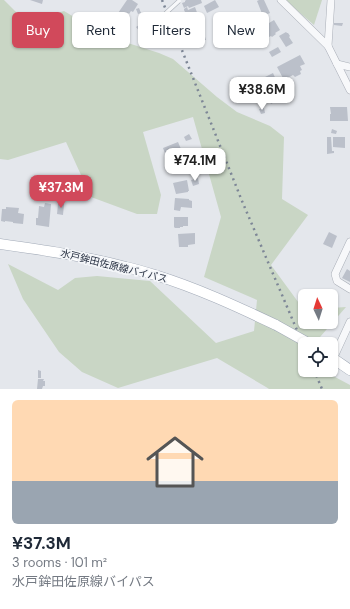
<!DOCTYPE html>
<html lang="en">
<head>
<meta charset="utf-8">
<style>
	:root { --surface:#fff; --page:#f2f2f3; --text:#1f2937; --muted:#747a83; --accent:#d1495b }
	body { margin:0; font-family:"DM Sans","Noto Sans JP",sans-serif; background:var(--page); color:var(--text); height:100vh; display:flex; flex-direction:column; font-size:15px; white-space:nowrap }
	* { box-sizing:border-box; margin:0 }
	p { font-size:13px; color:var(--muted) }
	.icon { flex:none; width:22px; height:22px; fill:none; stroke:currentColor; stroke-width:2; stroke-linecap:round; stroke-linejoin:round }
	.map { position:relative; height:389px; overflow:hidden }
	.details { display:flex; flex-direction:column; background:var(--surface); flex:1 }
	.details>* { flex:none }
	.guide { position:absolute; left:12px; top:12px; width:326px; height:36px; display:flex; gap:8px }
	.needle { width:26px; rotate:356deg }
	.fabs { position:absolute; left:298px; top:289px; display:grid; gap:8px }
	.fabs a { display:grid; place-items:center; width:40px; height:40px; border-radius:6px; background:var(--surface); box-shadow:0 1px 3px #0004; font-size:20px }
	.price { position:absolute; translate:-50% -34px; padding:0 9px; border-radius:8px; background:#fff; color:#222; font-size:13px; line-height:26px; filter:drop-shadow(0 1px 2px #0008) }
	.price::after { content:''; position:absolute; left:50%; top:24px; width:12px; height:9px; margin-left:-6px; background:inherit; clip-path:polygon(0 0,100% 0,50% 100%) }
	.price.selected { background:var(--accent); color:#fff }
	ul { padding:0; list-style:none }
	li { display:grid; align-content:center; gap:8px; height:212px; padding:0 12px }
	li span { display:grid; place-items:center; height:124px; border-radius:6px; color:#555 }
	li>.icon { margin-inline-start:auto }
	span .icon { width:72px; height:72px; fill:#fffc; stroke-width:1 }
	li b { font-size:17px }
	.pill { padding:0 14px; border-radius:6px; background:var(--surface); box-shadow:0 1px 3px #0004; font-size:14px; line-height:36px }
	.pill.selected { background:var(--accent); color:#fff }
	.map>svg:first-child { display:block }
	.green { fill:#c9d6c5 }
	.building { fill:#bbc0ca }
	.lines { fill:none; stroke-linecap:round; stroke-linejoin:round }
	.minor-casing { stroke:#a9aeb7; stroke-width:8 }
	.primary-casing { stroke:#a3abb8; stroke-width:11 }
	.minor { stroke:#f7f8fa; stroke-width:7 }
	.primary { stroke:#fff; stroke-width:10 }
	.rail { stroke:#7d8696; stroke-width:2.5; stroke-dasharray:2 4; stroke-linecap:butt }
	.service-bridge-casing { stroke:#a9aeb7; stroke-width:4.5; stroke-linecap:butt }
	.primary-bridge-casing { stroke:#a3abb8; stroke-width:11; stroke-linecap:butt }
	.service-bridge { stroke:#f7f8fa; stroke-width:3.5 }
	.primary-bridge { stroke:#fff; stroke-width:10 }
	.labels { text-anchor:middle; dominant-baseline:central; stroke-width:3.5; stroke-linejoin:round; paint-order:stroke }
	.street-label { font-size:10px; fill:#2b3445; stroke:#f4f6f9 }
</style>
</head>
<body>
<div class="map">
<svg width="350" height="389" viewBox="0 0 350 389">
	<rect width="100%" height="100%" fill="#e4e7ec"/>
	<!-- green -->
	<g class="green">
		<path d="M0 0H4L26 22 64 11 106 36 159 53 173 59 217 97 237 112 270 126 284 137 282 199 308 215 271 265 304 310H305V322H331V308L346 307 314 344H305V354L301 359 305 361V370H322L350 385V389H269L266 387 217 358 118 388 82 372 59 352 23 299 8 264 58 290 75 278 97 276 150 281 216 343 254 331 257 300 204 277 221 217 193 117 143 132 161 195 157 214H137L91 197 66 142 8 160 0 159Z"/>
		<path d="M286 0H322L314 25 286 1Z"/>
	</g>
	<!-- building -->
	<g class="building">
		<path d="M30 0H43L42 4Z"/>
		<path d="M127 0H132L138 4 133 12 131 11 129 14 128 13 127 14 130 16 126 22 116 16Z"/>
		<path d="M186 0H201L202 3 189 8 188 6 184 8 182 3 185 2V1Z"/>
		<path d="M215 0 219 7 207 13 204 6Z"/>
		<path d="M259 0H264L270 13 263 16 257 1Z"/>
		<path d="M187 7 188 10 195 7 199 18 190 22 184 10V9Z"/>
		<path d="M139 8 141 13 138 14 136 9Z"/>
		<path d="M274 20 280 30 275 33 276 34 272 37 271 36 265 39 259 29Z"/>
		<path d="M197 22V24L200 23V25L201 24 206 40H204L203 38 197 40 192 23Z"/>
		<path d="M334 23H343L342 26 334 25Z"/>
		<path d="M139 25 144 31 141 33 136 27Z"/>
		<path d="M252 30 259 42 254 45 246 33Z"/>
		<path d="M286 32 287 33H288L290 36 289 37 293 43 286 47 279 36Z"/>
		<path d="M278 47 281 52 272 57 269 52Z"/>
		<path d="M300 55 305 64 300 66 302 70 300 71 301 74 295 77 293 75 284 80 277 67Z"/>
		<path d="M273 73 284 97 271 104 269 99H270L261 79Z"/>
		<path d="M330 107H347L348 121H330V114H331Z"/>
		<path d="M264 108 265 113 261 114 259 109Z"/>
		<path d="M332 129 337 131 336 134 331 133Z"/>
		<path d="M189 134 192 139 186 141 184 137Z"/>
		<path d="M327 137H331L332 151H334V153L327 154Z"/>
		<path d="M333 137H345V148L333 147Z"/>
		<path d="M178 142 181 149 178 151V152L166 156 163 148Z"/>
		<path d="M190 157 193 163 190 164 191 166 189 167 190 168 179 172 175 164Z"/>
		<path d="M198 178 199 184 193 186 191 180Z"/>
		<path d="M187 180 189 191H188V192L176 194 173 183Z"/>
		<path d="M175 198 189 199V200L192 201V208L181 207 180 211 174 210V209Z"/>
		<path d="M45 203 51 204 49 227 36 225V218H38L39 206 44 207Z"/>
		<path d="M58 204H64L63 215 57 214Z"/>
		<path d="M6 207 19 208 18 213 24 214 23 224 13 223V222L5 221V222L1 221 2 209H6Z"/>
		<path d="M174 217H188V226H183V227H180V228H174L175 227H174Z"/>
		<path d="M329 232 337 236 332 248 323 244Z"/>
		<path d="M195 233V244L188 245V247H179L178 234Z"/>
		<path d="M347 269 350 271V282L342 278Z"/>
		<path d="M38 370 41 371V378H38Z"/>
		<path d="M38 379H44L43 381H45V386H43L42 389H37Z"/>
	</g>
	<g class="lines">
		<!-- minor casing -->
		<g class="minor-casing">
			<g id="minor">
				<path d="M281 0 328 46"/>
				<path d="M331 0 328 46 337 64 350 67"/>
				<path d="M337 64 350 90"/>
				<path d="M350 242 335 274 337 281 350 289"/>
				<path d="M333 359 350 322"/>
			</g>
		</g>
		<!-- primary casing -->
		<g class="primary-casing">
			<g id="primary">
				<path d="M0 244C43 250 84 256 126 267 135 269 145 272 155 275 197 288 236 306 276 325"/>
				<path d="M331 357 350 370"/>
			</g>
		</g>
		<!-- minor -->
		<use href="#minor" class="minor"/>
		<!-- primary -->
		<use href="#primary" class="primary"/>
		<!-- rail -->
		<g class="rail">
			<path d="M162 0 242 201 305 349"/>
			<path d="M314 370 322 389"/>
		</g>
		<!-- service-bridge casing -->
		<g class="service-bridge-casing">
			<path id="service-bridge" d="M154 24 179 1"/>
		</g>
		<!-- primary-bridge casing -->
		<g class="primary-bridge-casing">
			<path id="primary-bridge" d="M276 325 310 344"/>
		</g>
		<!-- service-bridge -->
		<use href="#service-bridge" class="service-bridge"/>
		<!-- primary-bridge -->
		<use href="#primary-bridge" class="primary-bridge"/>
	</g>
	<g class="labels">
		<!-- street labels -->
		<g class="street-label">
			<text transform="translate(114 266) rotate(14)">水戸鉾田佐原線バイパス</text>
		</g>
	</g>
</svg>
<div class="fabs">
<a><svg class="needle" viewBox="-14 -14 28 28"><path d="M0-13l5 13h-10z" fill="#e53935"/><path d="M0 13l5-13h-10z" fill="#747a83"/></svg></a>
<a><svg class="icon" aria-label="locate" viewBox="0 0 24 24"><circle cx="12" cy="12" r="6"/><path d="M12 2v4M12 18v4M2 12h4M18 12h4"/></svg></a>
</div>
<b class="price" style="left:262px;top:111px">¥38.6M</b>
<b class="price" style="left:195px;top:182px">¥74.1M</b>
<b class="price selected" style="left:61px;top:209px">¥37.3M</b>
<div class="guide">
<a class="pill selected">Buy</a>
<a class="pill">Rent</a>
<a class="pill">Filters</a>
<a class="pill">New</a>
</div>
</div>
<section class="details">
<ul>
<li><span style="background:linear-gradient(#ffd9b3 65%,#9aa5b1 0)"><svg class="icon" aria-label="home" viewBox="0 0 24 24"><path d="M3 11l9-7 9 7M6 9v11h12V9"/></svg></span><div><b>¥37.3M</b><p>3 rooms · 101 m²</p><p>水戸鉾田佐原線バイパス</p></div></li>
</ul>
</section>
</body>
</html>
